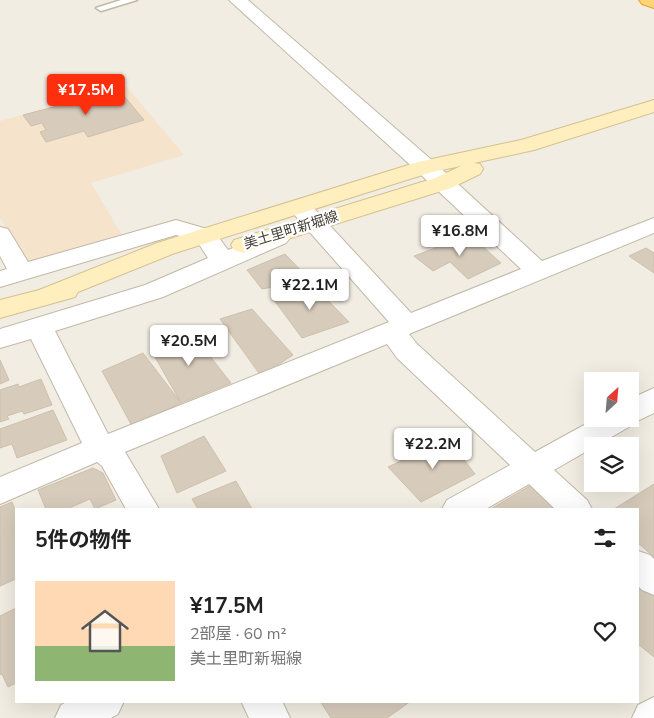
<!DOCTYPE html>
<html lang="ja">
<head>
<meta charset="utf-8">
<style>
	:root { --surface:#fff; --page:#f2f2f2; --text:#222; --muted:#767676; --line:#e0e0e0; --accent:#ff2e0c }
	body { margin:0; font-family:"Nunito Sans","Noto Sans JP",sans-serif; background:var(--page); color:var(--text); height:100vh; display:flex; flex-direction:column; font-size:19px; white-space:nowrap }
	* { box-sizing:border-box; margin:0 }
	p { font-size:16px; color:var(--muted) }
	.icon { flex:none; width:28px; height:28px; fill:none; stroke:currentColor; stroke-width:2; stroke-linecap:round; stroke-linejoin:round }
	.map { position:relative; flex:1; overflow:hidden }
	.details { position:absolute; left:15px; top:508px; width:624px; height:195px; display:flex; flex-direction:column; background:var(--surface); border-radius:0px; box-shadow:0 5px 20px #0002 }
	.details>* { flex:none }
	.needle { width:32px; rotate:26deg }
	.fabs { position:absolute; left:584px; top:372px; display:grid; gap:10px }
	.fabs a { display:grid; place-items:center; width:55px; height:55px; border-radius:0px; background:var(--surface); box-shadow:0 5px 20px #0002; font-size:25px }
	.price { position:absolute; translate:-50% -42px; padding:0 11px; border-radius:5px; background:#fff; color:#222; font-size:16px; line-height:32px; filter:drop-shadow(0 1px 2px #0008) }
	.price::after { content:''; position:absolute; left:50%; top:30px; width:15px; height:11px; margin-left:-8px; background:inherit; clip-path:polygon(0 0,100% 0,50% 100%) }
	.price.current { background:var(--accent); color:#fff }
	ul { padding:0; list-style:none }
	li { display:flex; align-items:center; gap:15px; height:125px; padding:0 20px }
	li+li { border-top:1px solid var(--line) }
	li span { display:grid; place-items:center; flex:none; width:140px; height:100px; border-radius:0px; color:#555 }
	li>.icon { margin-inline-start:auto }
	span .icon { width:60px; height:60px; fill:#fffc; stroke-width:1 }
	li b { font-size:21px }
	h2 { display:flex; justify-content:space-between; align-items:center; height:60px; padding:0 20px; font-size:21px }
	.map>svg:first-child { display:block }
	.commercial { fill:#f5e3cc }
	.building { fill:#d7cbbb; stroke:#cec0ab }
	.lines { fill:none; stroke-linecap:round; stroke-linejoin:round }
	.service-casing { stroke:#c0b8a8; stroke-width:3 }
	.minor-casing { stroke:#c0b8a8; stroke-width:2 }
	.secondary-casing { stroke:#d3c190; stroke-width:2 }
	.trunk-casing { stroke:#e19d2d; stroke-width:2 }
	.service { fill:#fff; fill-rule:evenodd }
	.minor { fill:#fff; fill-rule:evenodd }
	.secondary { fill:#ffefbf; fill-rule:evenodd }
	.trunk { fill:#ffd477; fill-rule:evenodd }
	.labels { text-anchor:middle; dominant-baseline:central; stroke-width:4.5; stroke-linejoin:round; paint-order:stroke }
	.street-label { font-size:14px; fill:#433d33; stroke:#fff }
</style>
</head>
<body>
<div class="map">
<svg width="654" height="718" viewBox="0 0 654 718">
	<rect width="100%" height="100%" fill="#f2ede2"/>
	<!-- commercial -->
	<path class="commercial" d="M127 87 184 155 91 183 122 235 27 262 23 261 0 217V121Z"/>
	<!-- building -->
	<g class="building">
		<path d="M119 90 144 120 88 137 84 131 46 142 40 132 46 130 42 123 31 126 23 115Z"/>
		<path d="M470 235 501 263 468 279 450 262 433 271 414 256Z"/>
		<path d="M646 248 654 253V273L629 256Z"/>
		<path d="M285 254 310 280 262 289 247 270Z"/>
		<path d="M312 284 349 322 302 338 274 300Z"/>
		<path d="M252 309 293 355 261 376 220 319Z"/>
		<path d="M191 332 231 383 181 403 150 348Z"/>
		<path d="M143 353 181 403 132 426 102 371Z"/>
		<path d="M0 360 9 380 0 384Z"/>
		<path d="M41 379 52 405 24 414 22 411 7 416 9 419 0 422V390L18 384 19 387Z"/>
		<path d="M53 410 67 440 17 458 12 444 0 448V429Z"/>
		<path d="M204 436 226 471 177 493 161 456Z"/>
		<path d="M448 439 475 474 421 502 388 467Z"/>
		<path d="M93 468 103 473 116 500 95 509 90 499 67 509H46L38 490Z"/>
		<path d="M236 481 252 509H198L192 499Z"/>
		<path d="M654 484V557L638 543V509H614Z"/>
		<path d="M531 485 556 509H491Z"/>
		<path d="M12 502 16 512V579L0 586V507Z"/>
		<path d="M638 582 654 595V657L638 644Z"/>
		<path d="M16 608V683L8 687 2 674 0 675V616Z"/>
		<path d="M320 701H411L387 718H331Z"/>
	</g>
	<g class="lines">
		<!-- service casing -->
		<g class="service-casing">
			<path id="service" d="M121 0H137L101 11 96 8Z"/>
		</g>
		<!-- minor casing -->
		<g class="minor-casing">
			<g id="minor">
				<path d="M229 0H248L434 162 542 261 654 218V233L409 334 417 344 535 452 595 419H630V399L654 388V413L631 424 629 427 554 470 587 500 592 509H555L529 484 486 509H442L447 500 510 465 397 358 387 344 125 452 159 509H126L102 466 97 462 0 504V477L82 443 31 339 0 348V329L145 285 208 258 197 241 176 235 0 287V271L7 269 0 256V227L8 229 28 262 176 220 214 231 228 250 278 231 286 233 290 238 286 243 163 297 55 331 108 434 389 322 292 212 288 207 292 202 300 200 308 202 411 313 521 269 418 172Z"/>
				<path d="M638 551 650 555 654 559V595L642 590 638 586Z"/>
				<path d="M654 697V718H632L638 705Z"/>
				<path d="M68 701H124L118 714 111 718H55L61 705Z"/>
				<path d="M241 701H282L290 718H249Z"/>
			</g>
		</g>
		<!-- secondary casing -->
		<g class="secondary-casing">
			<path id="secondary" d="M654 100V112L534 150 474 163 480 164 483 169 480 174 451 188 252 250 243 253 234 250 231 245 234 240 435 178 461 166 432 172 175 253 78 292 75 297 0 318V300L39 290 157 243 418 162 521 140Z"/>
		</g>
		<!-- trunk casing -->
		<g class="trunk-casing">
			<path id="trunk" d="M639 0H654V8L642 4Z"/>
		</g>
		<!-- service -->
		<use href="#service" class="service"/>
		<!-- minor -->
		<use href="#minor" class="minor"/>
		<!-- secondary -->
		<use href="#secondary" class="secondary"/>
		<!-- trunk -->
		<use href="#trunk" class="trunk"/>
	</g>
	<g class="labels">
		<!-- street labels -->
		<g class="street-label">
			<text transform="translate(291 230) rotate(-17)">美土里町新堀線</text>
		</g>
	</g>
</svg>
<div class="fabs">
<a><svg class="needle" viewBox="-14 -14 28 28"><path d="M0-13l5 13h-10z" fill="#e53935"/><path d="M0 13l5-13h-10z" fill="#767676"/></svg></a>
<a><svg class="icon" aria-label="layers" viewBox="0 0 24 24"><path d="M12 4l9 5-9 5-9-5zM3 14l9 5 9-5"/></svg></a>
</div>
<b class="price current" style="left:86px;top:116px">¥17.5M</b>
<b class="price" style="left:460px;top:257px">¥16.8M</b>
<b class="price" style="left:310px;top:311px">¥22.1M</b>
<b class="price" style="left:189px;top:367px">¥20.5M</b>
<b class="price" style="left:433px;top:470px">¥22.2M</b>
<section class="details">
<h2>5件の物件<svg class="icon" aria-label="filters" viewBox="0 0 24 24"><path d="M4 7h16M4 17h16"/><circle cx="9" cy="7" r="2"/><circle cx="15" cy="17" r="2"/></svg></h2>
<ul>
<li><span style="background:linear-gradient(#ffd9b3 65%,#8fb573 0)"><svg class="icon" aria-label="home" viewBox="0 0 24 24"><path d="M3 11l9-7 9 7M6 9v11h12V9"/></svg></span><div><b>¥17.5M</b><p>2部屋 · 60 m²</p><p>美土里町新堀線</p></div><svg class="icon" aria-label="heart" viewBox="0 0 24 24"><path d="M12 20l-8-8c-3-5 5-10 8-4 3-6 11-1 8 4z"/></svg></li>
</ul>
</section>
</div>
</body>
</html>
